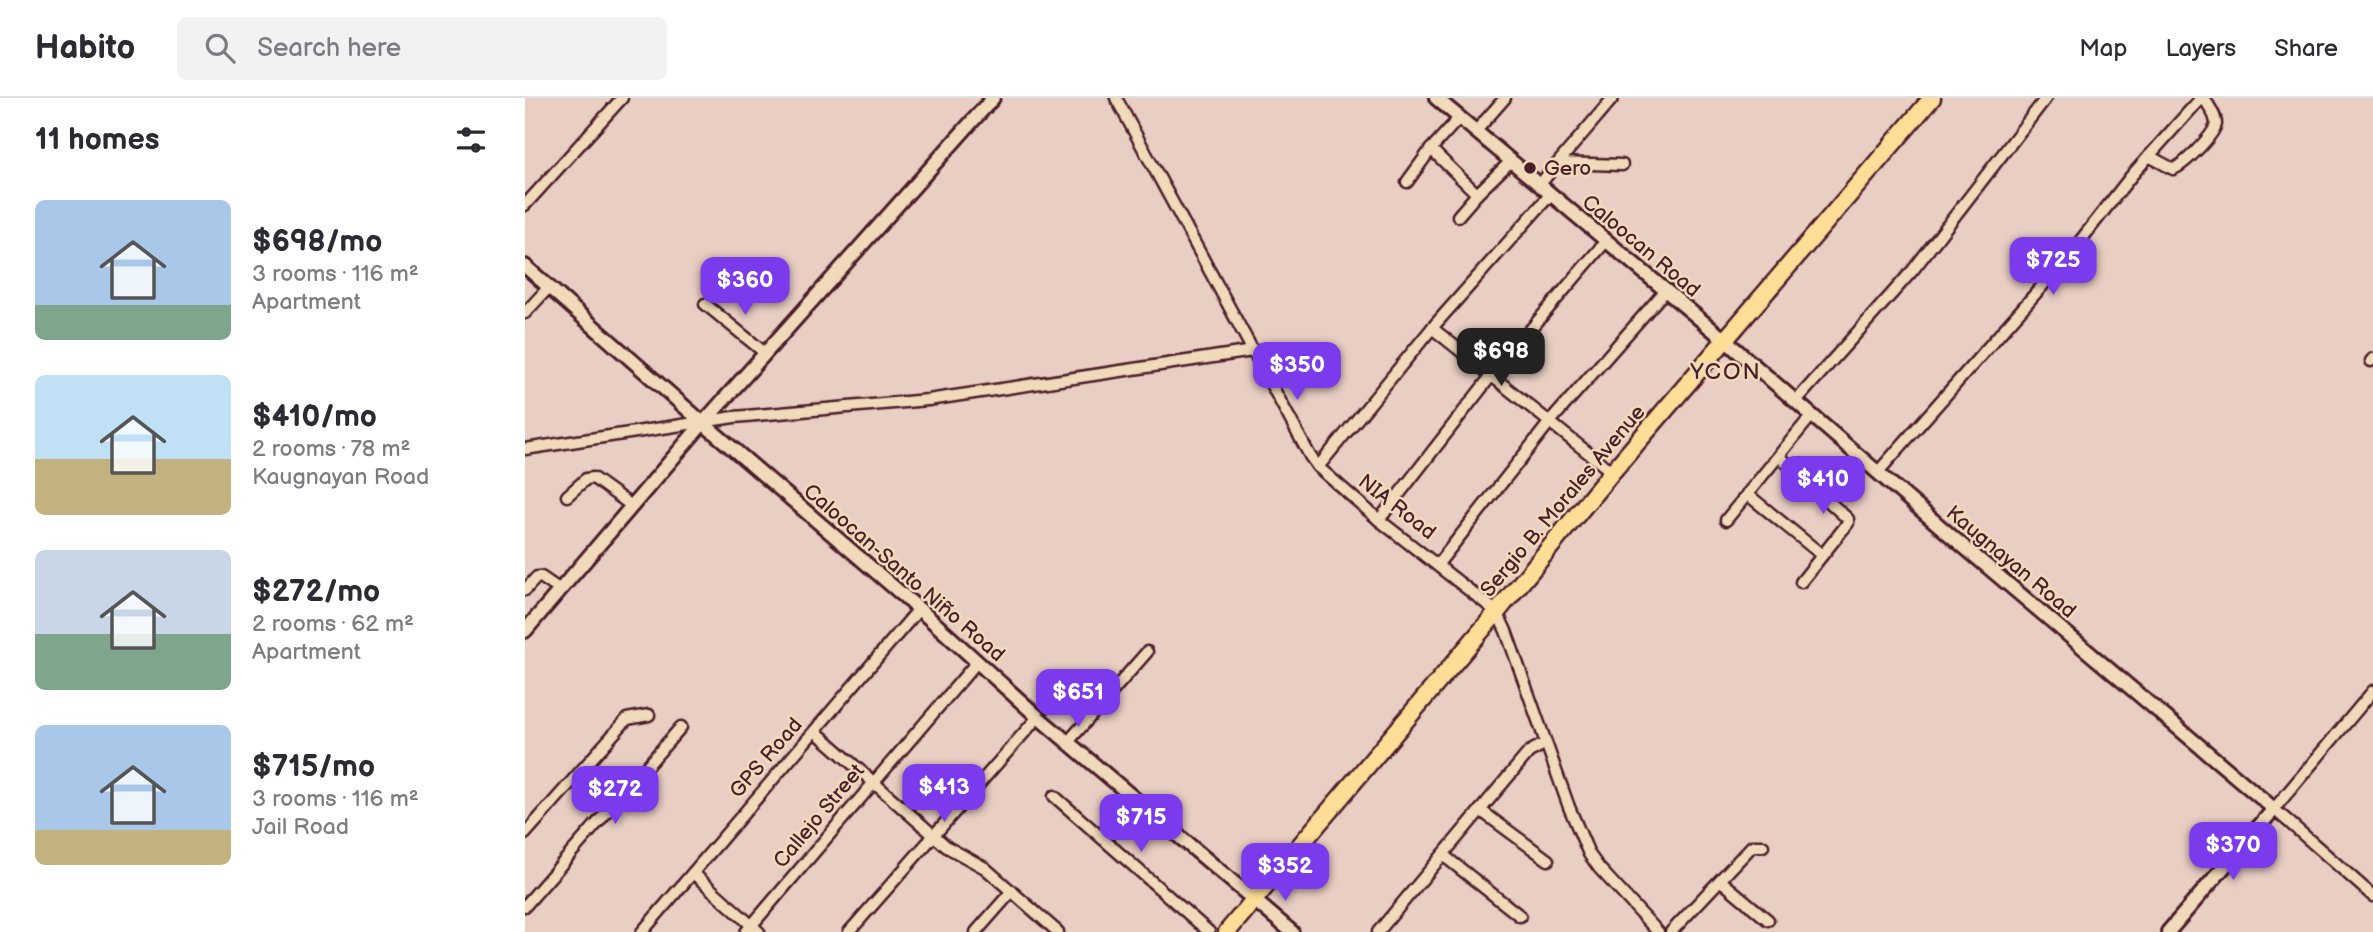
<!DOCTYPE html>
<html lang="en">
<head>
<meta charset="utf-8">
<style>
	:root { --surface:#fff; --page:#f2f2f3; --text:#2b2b33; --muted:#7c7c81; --line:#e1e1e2; --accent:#7c3aed }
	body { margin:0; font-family:"Balsamiq Sans",sans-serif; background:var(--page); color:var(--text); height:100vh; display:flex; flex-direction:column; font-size:26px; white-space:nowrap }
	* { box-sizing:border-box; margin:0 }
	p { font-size:23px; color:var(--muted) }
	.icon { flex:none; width:38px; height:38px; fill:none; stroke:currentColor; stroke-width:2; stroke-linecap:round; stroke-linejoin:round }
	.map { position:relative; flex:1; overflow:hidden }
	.side { display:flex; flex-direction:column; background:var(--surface); width:525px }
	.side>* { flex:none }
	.price { position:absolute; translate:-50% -60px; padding:0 16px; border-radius:14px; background:var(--accent); color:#fff; font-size:23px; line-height:46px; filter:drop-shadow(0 2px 4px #0008) }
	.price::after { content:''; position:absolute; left:50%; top:42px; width:21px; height:16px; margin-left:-10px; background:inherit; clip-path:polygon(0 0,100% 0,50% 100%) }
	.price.active { background:#222; color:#fff }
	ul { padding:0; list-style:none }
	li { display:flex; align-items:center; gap:21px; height:175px; padding:0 35px }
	li span { display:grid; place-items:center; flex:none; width:196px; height:140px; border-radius:10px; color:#555 }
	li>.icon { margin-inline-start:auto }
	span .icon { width:84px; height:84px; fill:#fffc; stroke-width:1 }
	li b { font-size:30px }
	h2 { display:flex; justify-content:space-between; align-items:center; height:84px; padding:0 35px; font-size:30px }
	header { display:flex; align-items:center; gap:42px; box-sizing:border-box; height:98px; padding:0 35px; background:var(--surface); border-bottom:2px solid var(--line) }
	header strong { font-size:33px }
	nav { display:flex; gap:38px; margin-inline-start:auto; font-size:24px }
	.search { width:490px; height:63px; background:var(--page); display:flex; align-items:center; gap:18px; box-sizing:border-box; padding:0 24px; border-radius:10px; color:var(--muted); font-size:26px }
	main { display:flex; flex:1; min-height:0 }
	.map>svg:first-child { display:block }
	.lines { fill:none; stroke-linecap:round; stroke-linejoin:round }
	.stream { stroke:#758da3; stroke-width:2.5 }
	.minor-casing { stroke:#4a1f2b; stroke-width:15 }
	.tertiary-casing { stroke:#4a1f2b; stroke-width:18 }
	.primary-casing { stroke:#4a1f2b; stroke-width:21 }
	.minor { stroke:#f1daba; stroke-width:10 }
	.tertiary { stroke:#f1daba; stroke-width:12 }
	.primary { stroke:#fedd96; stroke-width:16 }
	.poi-dot { fill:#4a1f2b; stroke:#f1daba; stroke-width:2.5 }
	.labels { text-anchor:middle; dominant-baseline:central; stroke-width:5; stroke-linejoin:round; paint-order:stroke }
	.poi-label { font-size:21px; fill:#4a1f2b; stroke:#f1daba; text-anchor:start }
	.street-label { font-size:21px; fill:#4a1f2b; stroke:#f1daba }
	.neighbourhood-label { font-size:23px; letter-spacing:2px; fill:#4a1f2b; stroke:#f1daba }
</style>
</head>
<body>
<header>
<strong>Habito</strong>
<div class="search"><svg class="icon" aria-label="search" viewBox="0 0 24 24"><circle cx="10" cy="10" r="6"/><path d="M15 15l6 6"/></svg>Search here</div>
<nav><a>Map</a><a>Layers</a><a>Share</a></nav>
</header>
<main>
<section class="side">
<h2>11 homes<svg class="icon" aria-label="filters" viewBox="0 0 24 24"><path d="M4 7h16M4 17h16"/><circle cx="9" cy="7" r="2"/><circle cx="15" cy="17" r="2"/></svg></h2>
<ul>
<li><span style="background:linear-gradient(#a9c7e8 75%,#7fa58c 0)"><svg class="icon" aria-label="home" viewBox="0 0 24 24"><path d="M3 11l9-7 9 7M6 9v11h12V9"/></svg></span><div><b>$698/mo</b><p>3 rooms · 116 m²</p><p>Apartment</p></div></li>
<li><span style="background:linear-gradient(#bfe0f5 60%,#c2b280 0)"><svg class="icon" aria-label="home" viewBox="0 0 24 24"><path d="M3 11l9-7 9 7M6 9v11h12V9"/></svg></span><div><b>$410/mo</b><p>2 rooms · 78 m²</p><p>Kaugnayan Road</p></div></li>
<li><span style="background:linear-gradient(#c9d6e8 60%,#7fa58c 0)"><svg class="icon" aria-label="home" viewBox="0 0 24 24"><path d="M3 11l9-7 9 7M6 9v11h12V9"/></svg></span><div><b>$272/mo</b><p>2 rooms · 62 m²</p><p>Apartment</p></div></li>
<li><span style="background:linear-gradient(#a9c7e8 75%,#c2b280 0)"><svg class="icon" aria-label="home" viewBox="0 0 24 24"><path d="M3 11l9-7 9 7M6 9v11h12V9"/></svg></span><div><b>$715/mo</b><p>3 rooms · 116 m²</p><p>Jail Road</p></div></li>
</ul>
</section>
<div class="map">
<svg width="1848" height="834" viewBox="0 0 1848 834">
	<rect width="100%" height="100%" fill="#e9cec3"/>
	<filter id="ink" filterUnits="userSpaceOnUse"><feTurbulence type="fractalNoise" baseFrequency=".0143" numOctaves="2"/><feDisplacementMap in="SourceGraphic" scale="14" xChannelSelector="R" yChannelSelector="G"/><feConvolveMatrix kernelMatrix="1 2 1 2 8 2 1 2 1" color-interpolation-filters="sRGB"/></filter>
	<g filter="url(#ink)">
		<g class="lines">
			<!-- stream -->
			<g class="stream">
				<path d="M584 0 687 187"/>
				<path d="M753 308 786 371 839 415"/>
			</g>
			<!-- minor casing -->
			<g class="minor-casing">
				<g id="minor">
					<path d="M591 0 785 358 793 369 854 422 972 514 981 533 1044 709 1064 756 1074 770 1133 834"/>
					<path d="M951 33 980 0"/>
					<path d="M906 51 952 96 986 63"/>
					<path d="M1624 58 1648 71C1658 68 1689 37 1691 26 1691 17 1683 7 1679 0"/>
					<path d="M1033 65 1097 67"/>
					<path d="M882 84 906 51 934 20"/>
					<path d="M1015 86 1088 0"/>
					<path d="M0 107 97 0"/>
					<path d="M933 118 952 96"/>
					<path d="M180 206 240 255"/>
					<path d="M0 215 24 189"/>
					<path d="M907 230 1087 374"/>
					<path d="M1846 263 1848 261"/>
					<path d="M1271 303 1388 172 1521 0"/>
					<path d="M0 351 209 319 403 302 728 253"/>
					<path d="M1254 358 1323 421V425L1276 484"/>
					<path d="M793 369 907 230 1025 97"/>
					<path d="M1353 374 1541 161 1607 77 1676 0"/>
					<path d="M1222 396 1297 457"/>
					<path d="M42 398 61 381 68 380 107 408"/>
					<path d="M854 422 966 278 1081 143"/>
					<path d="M1201 422 1287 317"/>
					<path d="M913 466 1024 325 1140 193"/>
					<path d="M0 492 12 479H16L35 492"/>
					<path d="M1848 593 1749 711 1848 798"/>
					<path d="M290 633 422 749 460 770 533 834"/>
					<path d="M543 644 622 554"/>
					<path d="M529 698 684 834"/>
					<path d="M955 712 1023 762"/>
					<path d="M0 736 102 621 124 617"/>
					<path d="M918 757 995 818"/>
					<path d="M168 775 234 834"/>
					<path d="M1195 782 1227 748H1238"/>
					<path d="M0 808 156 629"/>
					<path d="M117 834 394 511"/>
					<path d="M221 834 452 564"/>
					<path d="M324 834 513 619"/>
					<path d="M451 834 487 793"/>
					<path d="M853 834 1004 654 1021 645"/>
					<path d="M1146 834 1195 782 1243 822"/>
				</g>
			</g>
			<!-- tertiary casing -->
			<g class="tertiary-casing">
				<g id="tertiary">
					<path d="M911 0 1201 243 1425 437 1749 711 1643 834"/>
					<path d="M0 168 178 325 394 511 513 619 767 834"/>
					<path d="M0 533 178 325 468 0"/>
				</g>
			</g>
			<!-- primary casing -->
			<g class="primary-casing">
				<path id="primary" d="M702 834 972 514 1087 374 1407 0"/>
			</g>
			<!-- minor -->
			<use href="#minor" class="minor"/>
			<!-- tertiary -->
			<use href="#tertiary" class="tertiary"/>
			<!-- primary -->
			<use href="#primary" class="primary"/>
		</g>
	</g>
	<!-- markers -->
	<circle class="poi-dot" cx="1005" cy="70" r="7"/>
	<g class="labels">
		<!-- poi labels -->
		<g class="poi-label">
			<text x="1019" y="70">Gero</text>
		</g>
		<!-- street labels -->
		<g class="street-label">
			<text transform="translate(1116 148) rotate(40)">Caloocan Road</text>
			<text transform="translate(1038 403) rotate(-50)">Sergio B. Morales Avenue</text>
			<text transform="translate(872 409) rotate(38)">NIA Road</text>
			<text transform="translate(1486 464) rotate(40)">Kaugnayan Road</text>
			<text transform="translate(379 475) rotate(41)">Caloocan-Santo Niño Road</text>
			<text transform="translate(241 660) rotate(-49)">GPS Road</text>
			<text transform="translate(294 718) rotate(-50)">Callejo Street</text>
		</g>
		<!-- neighbourhood labels -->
		<g class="neighbourhood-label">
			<text x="1201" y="274">YCON</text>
		</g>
	</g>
</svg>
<b class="price" style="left:1528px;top:199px">$725</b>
<b class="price" style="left:220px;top:219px">$360</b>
<b class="price active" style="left:976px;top:290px">$698</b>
<b class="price" style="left:772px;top:304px">$350</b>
<b class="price" style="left:1298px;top:418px">$410</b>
<b class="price" style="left:553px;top:631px">$651</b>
<b class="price" style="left:419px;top:726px">$413</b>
<b class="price" style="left:90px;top:728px">$272</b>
<b class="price" style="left:616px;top:756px">$715</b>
<b class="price" style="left:1708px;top:784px">$370</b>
<b class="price" style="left:760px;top:805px">$352</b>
</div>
</main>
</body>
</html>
